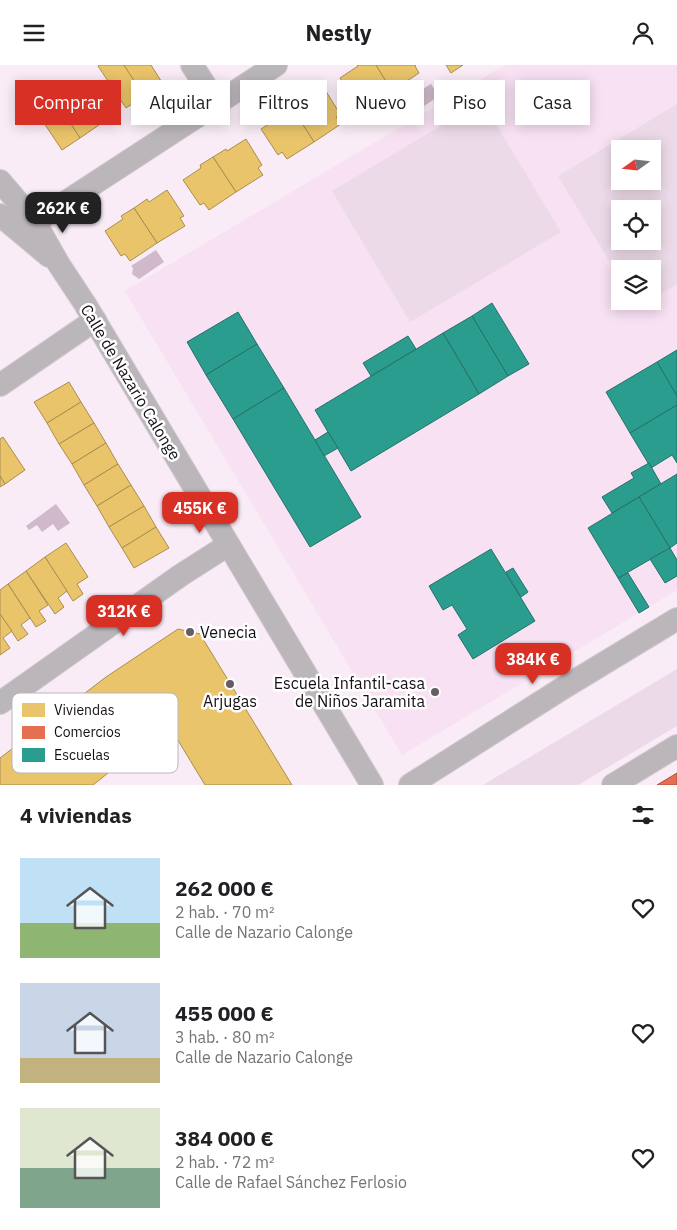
<!DOCTYPE html>
<html lang="es">
<head>
<meta charset="utf-8">
<style>
	:root { --surface:#fff; --page:#f2f2f2; --text:#202124; --muted:#757577; --accent:#d93025 }
	body { margin:0; font-family:"IBM Plex Sans",sans-serif; background:var(--page); color:var(--text); height:100vh; display:flex; flex-direction:column; font-size:19px; white-space:nowrap }
	* { box-sizing:border-box; margin:0 }
	p { font-size:16px; color:var(--muted) }
	.icon { flex:none; width:28px; height:28px; fill:none; stroke:currentColor; stroke-width:2; stroke-linecap:round; stroke-linejoin:round }
	.map { position:relative; height:720px; overflow:hidden }
	.details { display:flex; flex-direction:column; background:var(--surface); flex:1 }
	.details>* { flex:none }
	.guide { position:absolute; left:15px; top:15px; width:648px; height:45px; display:flex; gap:10px }
	.needle { width:32px; rotate:255deg }
	.controls { position:absolute; left:611px; top:75px; display:grid; gap:10px }
	.controls a { display:grid; place-items:center; width:50px; height:50px; border-radius:0px; background:var(--surface); box-shadow:0 2px 12px #0003; font-size:25px }
	.price { position:absolute; translate:-50% -42px; padding:0 11px; border-radius:10px; background:var(--accent); color:#fff; font-size:16px; line-height:32px; filter:drop-shadow(0 1px 2px #0008) }
	.price::after { content:''; position:absolute; left:50%; top:30px; width:15px; height:11px; margin-left:-8px; background:inherit; clip-path:polygon(0 0,100% 0,50% 100%) }
	.price.active { background:#222; color:#fff }
	ul { padding:0; list-style:none }
	li { display:flex; align-items:center; gap:15px; height:125px; padding:0 20px }
	li span { display:grid; place-items:center; flex:none; width:140px; height:100px; border-radius:0px; color:#555 }
	li>.icon { margin-inline-start:auto }
	span .icon { width:60px; height:60px; fill:#fffc; stroke-width:1 }
	li b { font-size:21px }
	h2 { display:flex; justify-content:space-between; align-items:center; height:60px; padding:0 20px; font-size:21px }
	.pill { padding:0 18px; border-radius:0px; background:var(--surface); box-shadow:0 2px 12px #0003; font-size:18px; line-height:45px }
	.pill.active { background:var(--accent); color:#fff }
	header { display:flex; justify-content:space-between; align-items:center; height:65px; padding:0 20px; background:var(--surface); font-size:22px; font-weight:800 }
	.map>svg:first-child { display:block }
	.built { fill:#f7e1f3; fill-rule:evenodd }
	.green { fill:#ecdae8; fill-rule:evenodd }
	.water { fill:#cfb9cb }
	.homes { fill:#e9c46a; stroke:#aa8e50 }
	.shops { fill:#e76f51; stroke:#a8523f }
	.schools { fill:#2a9d8f; stroke:#24726a }
	.lines { fill:none; stroke-linecap:round; stroke-linejoin:round }
	.street-casing { stroke:#d4c9d1; stroke-width:24 }
	.street { stroke:#bbb6ba; stroke-width:22 }
	.poi-dot { fill:#655c64; stroke:#fff; stroke-width:2 }
	.labels { text-anchor:middle; dominant-baseline:central; stroke-width:5; stroke-linejoin:round; paint-order:stroke }
	.street-label { font-size:16px; fill:#160f15; stroke:#fff }
	.poi-label { font-size:16px; fill:#160f15; stroke:#fff; text-anchor:start }
	.key { fill:#fff; stroke:#b9b7b9; stroke-width:1 }
	.key-label { font-size:14px; fill:#160f15 }
</style>
</head>
<body>
<header><svg class="icon" aria-label="menu" viewBox="0 0 24 24"><path d="M4 6h16M4 12h16M4 18h16"/></svg>Nestly<svg class="icon" aria-label="person" viewBox="0 0 24 24"><circle cx="12" cy="8" r="4"/><path d="M4 21q1-7 8-7t8 7"/></svg></header>
<div class="map">
<svg width="677" height="720" viewBox="0 0 677 720">
	<rect width="100%" height="100%" fill="#f9ecf6"/>
	<!-- built -->
	<path class="built" d="M505 0H677V525L402 690 125 226ZM620 84H652V116H620ZM620 144H652V176H620ZM620 204H652V236H620Z"/>
	<!-- green -->
	<g class="green">
		<path d="M482 36 561 167 410 257 332 126Z"/>
		<path d="M677 39V219L653 233 652 204H620V214L558 111ZM620 84H652V116H620ZM620 144H652V176H620Z"/>
		<path d="M677 604V661L578 720H483Z"/>
	</g>
	<!-- water -->
	<g class="water">
		<path d="M431 19 439 31 412 49 404 36Z"/>
		<path d="M156 185 164 197 139 214 132 209 133 203 131 201Z"/>
		<path d="M56 439 70 458 58 466 53 459 42 467 37 460 29 465 26 461Z"/>
	</g>
	<!-- homes -->
	<g class="homes">
		<path d="M100 0H124L144 31 126 43 98 1Z"/>
		<path d="M124 0H151L163 19 144 31Z"/>
		<path d="M357 0H376L392 26 365 44 361 36 356 39 340 13 358 1Z"/>
		<path d="M376 0H416L415 1 419 8 392 26Z"/>
		<path d="M446 0H463L451 8Z"/>
		<path d="M71 19 99 60 80 73 53 31Z"/>
		<path d="M324 23 340 49 336 52 341 59 314 77 291 41 304 32 305 35Z"/>
		<path d="M53 31 80 73 62 85 34 43Z"/>
		<path d="M291 41 314 77 287 94 282 87 278 90 261 64 280 52 278 50Z"/>
		<path d="M246 74 262 100 258 103 263 110 236 127 213 92 226 84 227 86Z"/>
		<path d="M213 92 236 127 209 145 204 138 200 140 183 115 201 103 200 100Z"/>
		<path d="M167 125 184 151 180 153 185 161 157 178 134 143 147 134 149 137Z"/>
		<path d="M134 143 157 178 130 196 125 189 121 191 105 166 123 154 121 151Z"/>
		<path d="M69 317 81 337 47 358 34 337Z"/>
		<path d="M81 337 94 358 59 379 47 358Z"/>
		<path d="M94 358 106 378 72 399 59 379Z"/>
		<path d="M3 372 25 405 5 419 0 411V374Z"/>
		<path d="M106 378 118 399 84 420 72 399Z"/>
		<path d="M118 399 131 420 97 441 84 420Z"/>
		<path d="M0 411 5 419 0 422Z"/>
		<path d="M131 420 144 441 109 462 97 441Z"/>
		<path d="M144 441 156 462 122 483 109 462Z"/>
		<path d="M156 462 169 483 134 503 122 483Z"/>
		<path d="M66 478 88 512 77 519 83 529 73 536 45 492Z"/>
		<path d="M45 492 67 526 58 533 64 542 55 549 26 506Z"/>
		<path d="M26 506 48 540 39 546 46 556 36 562 8 519Z"/>
		<path d="M8 519 30 553 21 560 28 569 18 576 0 549V525Z"/>
		<path d="M0 549 12 566 3 573 10 583 0 590Z"/>
		<path d="M178 564 200 569 292 720H205L173 667 174 661 163 659 162 664 111 702 113 704 93 720H0V693L106 612Z"/>
	</g>
	<!-- shops -->
	<path class="shops" d="M677 708V720H657Z"/>
	<!-- schools -->
	<g class="schools">
		<path d="M492 238 529 299 508 311 472 251Z"/>
		<path d="M238 247 257 279 206 310 187 277Z"/>
		<path d="M472 251 508 311 479 329 443 268Z"/>
		<path d="M443 268 479 329 351 406 315 345Z"/>
		<path d="M408 271 416 284 371 311 363 298Z"/>
		<path d="M257 279 284 323 233 354 206 310Z"/>
		<path d="M677 285V331L657 297Z"/>
		<path d="M657 297 677 331V340L630 368 606 327Z"/>
		<path d="M284 323 361 452 310 482 233 354Z"/>
		<path d="M677 340V398L672 390 651 403 630 368Z"/>
		<path d="M328 367 338 383 324 391 315 375Z"/>
		<path d="M649 398 661 419 612 448 602 432 634 413 631 408Z"/>
		<path d="M677 409V478L670 483 639 432Z"/>
		<path d="M639 432 670 483 618 513 588 463Z"/>
		<path d="M670 483 677 495V511L665 518 650 494Z"/>
		<path d="M491 484 535 556 473 594 458 570 467 564 452 540 443 545 429 521Z"/>
		<path d="M513 503 528 527 521 532 506 507Z"/>
		<path d="M628 508 649 542 639 548 618 513Z"/>
	</g>
	<g class="lines">
		<!-- street casing -->
		<g class="street-casing">
			<g id="street">
				<path d="M192 0 217 39"/>
				<path d="M0 116 35 157 58 198 85 239 372 720"/>
				<path d="M0 150 49 191"/>
				<path d="M35 157 276 0"/>
				<path d="M0 320 95 255"/>
				<path d="M0 638 181 510 228 480"/>
				<path d="M410 720 563 623 677 554"/>
				<path d="M613 720 677 681"/>
			</g>
		</g>
		<!-- street -->
		<use href="#street" class="street"/>
	</g>
	<!-- markers -->
	<g class="poi-dot">
		<circle cx="190" cy="567" r="5"/>
		<circle cx="230" cy="619" r="5"/>
		<circle cx="435" cy="627" r="5"/>
	</g>
	<g class="labels">
		<!-- street labels -->
		<g class="street-label">
			<text transform="translate(131 317) rotate(59)">Calle de Nazario Calonge</text>
		</g>
		<!-- poi labels -->
		<g class="poi-label">
			<text x="200" y="567">Venecia</text>
			<text x="425" y="618" text-anchor="end">Escuela Infantil-casa<tspan x="425" dy="18">de Niños Jaramita</tspan></text>
			<text x="230" y="636" text-anchor="middle">Arjugas</text>
		</g>
	</g>
	<!-- legend -->
	<rect x="12" y="628" width="166" height="80" rx="8" class="key"/>
	<rect x="22" y="638" width="23" height="14" fill="#e9c46a"/>
	<rect x="22" y="661" width="23" height="13" fill="#e76f51"/>
	<rect x="22" y="683" width="23" height="14" fill="#2a9d8f"/>
	<g class="key-label">
		<text x="54" y="650">Viviendas</text>
		<text x="54" y="672">Comercios</text>
		<text x="54" y="695">Escuelas</text>
	</g>
</svg>
<div class="controls">
<a><svg class="needle" viewBox="-14 -14 28 28"><path d="M0-13l5 13h-10z" fill="#e53935"/><path d="M0 13l5-13h-10z" fill="#757577"/></svg></a>
<a><svg class="icon" aria-label="locate" viewBox="0 0 24 24"><circle cx="12" cy="12" r="6"/><path d="M12 2v4M12 18v4M2 12h4M18 12h4"/></svg></a>
<a><svg class="icon" aria-label="layers" viewBox="0 0 24 24"><path d="M12 4l9 5-9 5-9-5zM3 14l9 5 9-5"/></svg></a>
</div>
<b class="price active" style="left:63px;top:169px">262K €</b>
<b class="price" style="left:200px;top:469px">455K €</b>
<b class="price" style="left:124px;top:572px">312K €</b>
<b class="price" style="left:533px;top:620px">384K €</b>
<div class="guide">
<a class="pill active">Comprar</a>
<a class="pill">Alquilar</a>
<a class="pill">Filtros</a>
<a class="pill">Nuevo</a>
<a class="pill">Piso</a>
<a class="pill">Casa</a>
</div>
</div>
<section class="details">
<h2>4 viviendas<svg class="icon" aria-label="filters" viewBox="0 0 24 24"><path d="M4 7h16M4 17h16"/><circle cx="9" cy="7" r="2"/><circle cx="15" cy="17" r="2"/></svg></h2>
<ul>
<li><span style="background:linear-gradient(#bfe0f5 65%,#8fb573 0)"><svg class="icon" aria-label="home" viewBox="0 0 24 24"><path d="M3 11l9-7 9 7M6 9v11h12V9"/></svg></span><div><b>262 000 €</b><p>2 hab. · 70 m²</p><p>Calle de Nazario Calonge</p></div><svg class="icon" aria-label="heart" viewBox="0 0 24 24"><path d="M12 20l-8-8c-3-5 5-10 8-4 3-6 11-1 8 4z"/></svg></li>
<li><span style="background:linear-gradient(#c9d6e8 75%,#c2b280 0)"><svg class="icon" aria-label="home" viewBox="0 0 24 24"><path d="M3 11l9-7 9 7M6 9v11h12V9"/></svg></span><div><b>455 000 €</b><p>3 hab. · 80 m²</p><p>Calle de Nazario Calonge</p></div><svg class="icon" aria-label="heart" viewBox="0 0 24 24"><path d="M12 20l-8-8c-3-5 5-10 8-4 3-6 11-1 8 4z"/></svg></li>
<li><span style="background:linear-gradient(#dfe7d0 60%,#7fa58c 0)"><svg class="icon" aria-label="home" viewBox="0 0 24 24"><path d="M3 11l9-7 9 7M6 9v11h12V9"/></svg></span><div><b>384 000 €</b><p>2 hab. · 72 m²</p><p>Calle de Rafael Sánchez Ferlosio</p></div><svg class="icon" aria-label="heart" viewBox="0 0 24 24"><path d="M12 20l-8-8c-3-5 5-10 8-4 3-6 11-1 8 4z"/></svg></li>
</ul>
</section>
</body>
</html>
